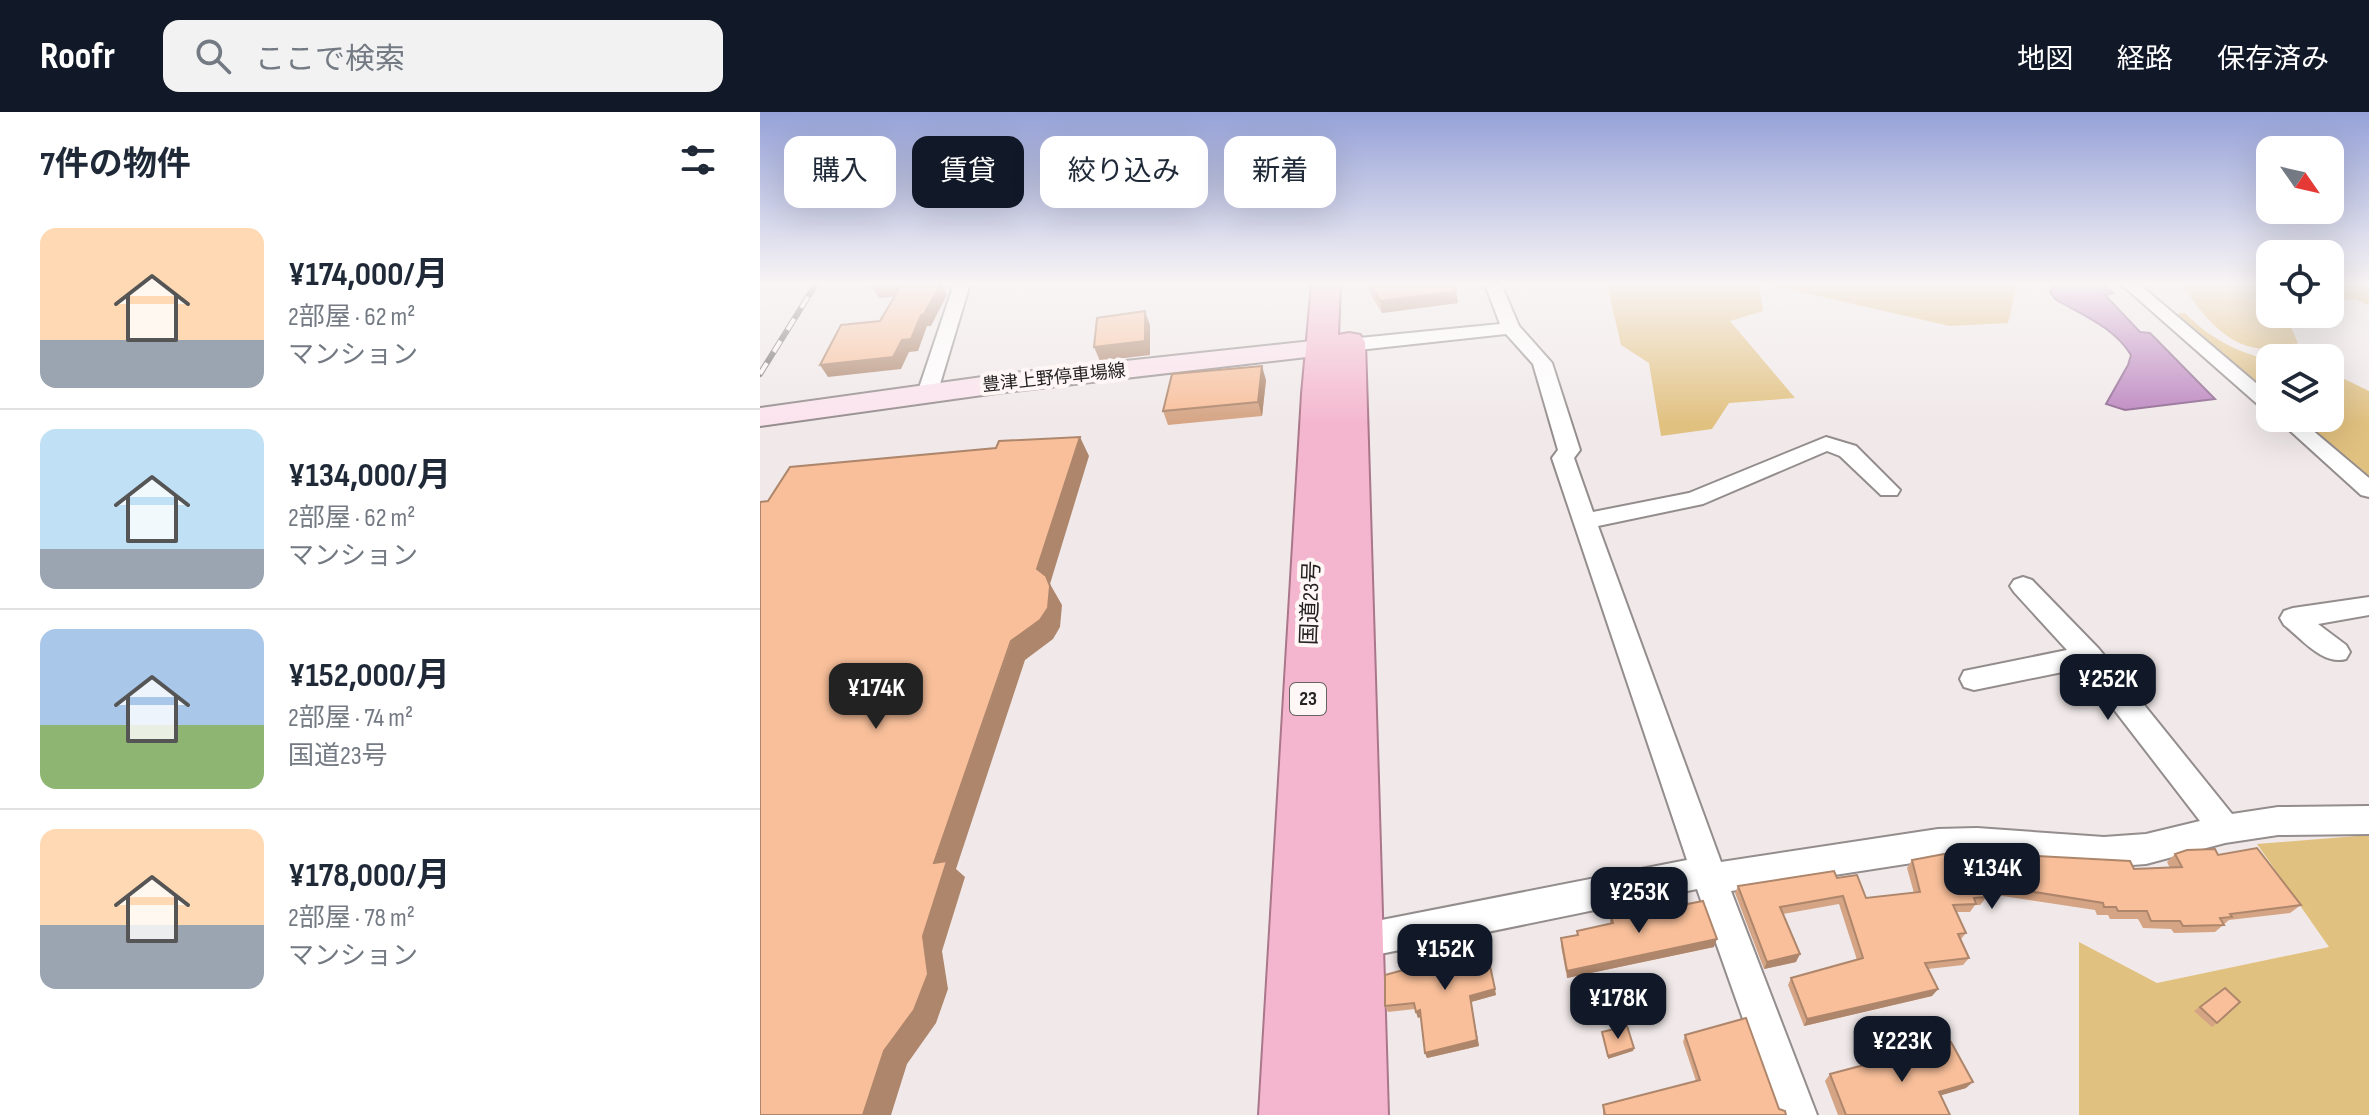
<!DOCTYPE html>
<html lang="ja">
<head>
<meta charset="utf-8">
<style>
	:root { --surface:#fff; --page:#f2f2f3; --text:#1f2937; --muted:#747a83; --line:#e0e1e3; --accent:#111827 }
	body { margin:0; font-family:"Sofia Sans Condensed","Noto Sans JP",sans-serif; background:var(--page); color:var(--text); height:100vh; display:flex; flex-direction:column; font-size:30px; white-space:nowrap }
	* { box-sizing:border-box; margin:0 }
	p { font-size:26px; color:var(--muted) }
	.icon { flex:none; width:44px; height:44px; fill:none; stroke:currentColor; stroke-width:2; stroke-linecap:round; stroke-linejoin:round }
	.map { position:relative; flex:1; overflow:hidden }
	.drawer { display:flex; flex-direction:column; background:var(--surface); width:760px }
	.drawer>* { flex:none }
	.top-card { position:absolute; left:24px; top:24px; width:760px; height:72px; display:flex; gap:16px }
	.needle { width:52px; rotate:124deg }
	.controls { position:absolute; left:1496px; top:24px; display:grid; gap:16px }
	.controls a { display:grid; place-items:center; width:88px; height:88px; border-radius:16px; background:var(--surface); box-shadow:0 8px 32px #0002; font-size:40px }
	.price { position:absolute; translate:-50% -68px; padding:0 18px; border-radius:16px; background:var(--accent); color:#fff; font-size:26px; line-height:52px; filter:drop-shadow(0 2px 4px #0008) }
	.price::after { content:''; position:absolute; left:50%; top:48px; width:24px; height:18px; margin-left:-12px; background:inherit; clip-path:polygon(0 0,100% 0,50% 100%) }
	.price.selected { background:#222; color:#fff }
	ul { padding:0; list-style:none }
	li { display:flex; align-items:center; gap:24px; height:200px; padding:0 40px }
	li+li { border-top:2px solid var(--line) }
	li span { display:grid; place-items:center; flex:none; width:224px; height:160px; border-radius:16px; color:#555 }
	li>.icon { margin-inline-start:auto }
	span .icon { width:96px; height:96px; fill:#fffc; stroke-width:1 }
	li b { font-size:34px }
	h2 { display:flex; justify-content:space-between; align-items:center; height:96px; padding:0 40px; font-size:34px }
	.chip { padding:0 28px; border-radius:16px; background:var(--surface); box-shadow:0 8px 32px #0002; font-size:28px; line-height:72px }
	.chip.selected { background:var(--accent); color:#fff }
	header { display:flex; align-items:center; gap:48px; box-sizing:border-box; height:112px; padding:0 40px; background:var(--accent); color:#fff }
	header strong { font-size:38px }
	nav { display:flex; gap:44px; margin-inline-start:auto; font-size:28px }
	.search { width:560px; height:72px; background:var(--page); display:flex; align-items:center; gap:20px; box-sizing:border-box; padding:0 28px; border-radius:16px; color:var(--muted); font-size:30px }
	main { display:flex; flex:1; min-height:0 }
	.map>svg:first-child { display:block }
	.green { fill:#e1c180 }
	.water { fill:#bc86c0; stroke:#8f6891; stroke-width:2 }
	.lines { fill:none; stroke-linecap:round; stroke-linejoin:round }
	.minor-casing { stroke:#948d8d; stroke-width:4 }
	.secondary-casing { stroke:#948d8d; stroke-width:4 }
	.trunk-casing { stroke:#aa768a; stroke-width:4 }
	.minor { fill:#fff; fill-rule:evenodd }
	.secondary { fill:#fbe3ed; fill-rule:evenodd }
	.trunk { fill:#f4b6ce; fill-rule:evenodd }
	.rail-casing { stroke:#716c6c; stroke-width:6 }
	.rail { stroke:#fff7f6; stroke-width:4; stroke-dasharray:13; stroke-linecap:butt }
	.wall { fill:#d5a484 }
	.shaded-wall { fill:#ae866c }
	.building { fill:#f8bf9a; stroke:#ae866c; stroke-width:2 }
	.labels { text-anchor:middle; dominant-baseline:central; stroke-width:8; stroke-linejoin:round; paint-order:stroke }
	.far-street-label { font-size:18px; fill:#252222; stroke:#fff7f6 }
	.shield { fill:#fff7f6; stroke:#666262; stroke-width:2 }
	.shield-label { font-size:20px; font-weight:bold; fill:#252222 }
	.street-label { font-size:22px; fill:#252222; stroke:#fff7f6 }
</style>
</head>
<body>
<header>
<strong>Roofr</strong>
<div class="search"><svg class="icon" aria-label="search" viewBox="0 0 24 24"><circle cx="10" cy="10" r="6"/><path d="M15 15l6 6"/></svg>ここで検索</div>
<nav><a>地図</a><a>経路</a><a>保存済み</a></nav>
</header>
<main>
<section class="drawer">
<h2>7件の物件<svg class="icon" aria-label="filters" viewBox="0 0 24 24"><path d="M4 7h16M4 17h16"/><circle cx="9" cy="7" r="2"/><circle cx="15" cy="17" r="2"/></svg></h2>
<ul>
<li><span style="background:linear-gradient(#ffd9b3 70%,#9aa5b1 0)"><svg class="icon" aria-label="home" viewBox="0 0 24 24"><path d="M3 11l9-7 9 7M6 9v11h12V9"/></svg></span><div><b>¥174,000/月</b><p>2部屋 · 62 m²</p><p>マンション</p></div></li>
<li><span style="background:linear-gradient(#bfe0f5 75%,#9aa5b1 0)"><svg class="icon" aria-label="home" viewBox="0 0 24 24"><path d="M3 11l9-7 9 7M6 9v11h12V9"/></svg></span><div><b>¥134,000/月</b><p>2部屋 · 62 m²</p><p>マンション</p></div></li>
<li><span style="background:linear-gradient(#a9c7e8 60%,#8fb573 0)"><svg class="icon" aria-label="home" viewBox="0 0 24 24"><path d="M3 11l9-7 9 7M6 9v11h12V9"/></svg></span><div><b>¥152,000/月</b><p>2部屋 · 74 m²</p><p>国道23号</p></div></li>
<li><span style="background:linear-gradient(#ffd9b3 60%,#9aa5b1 0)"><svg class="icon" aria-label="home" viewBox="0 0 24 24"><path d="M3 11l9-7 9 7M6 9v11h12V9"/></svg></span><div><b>¥178,000/月</b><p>2部屋 · 78 m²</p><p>マンション</p></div></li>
</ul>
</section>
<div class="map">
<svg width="1609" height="1003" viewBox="0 0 1609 1003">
	<rect width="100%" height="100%" fill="#f1e9e9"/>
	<!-- green -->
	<g class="green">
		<path d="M847 172H999L1003 199 970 209 1035 286 969 291 952 317 901 324 889 251 861 233Z"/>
		<path d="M1005 172H1257L1248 211 1190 214Z"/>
		<path d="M1423 172H1510V202H1525L1538 231C1480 251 1453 216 1422 174Z"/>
		<path d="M1570 172H1595L1609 177V193L1594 187 1570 190Z"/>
		<path d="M1425 201C1448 225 1478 241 1510 248V284L1413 202Z"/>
		<path d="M1570 260 1609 279V365L1537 306H1570Z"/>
		<path d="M1609 723V1003H1319V830L1397 871 1569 835 1497 732Z"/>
	</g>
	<!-- water -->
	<path class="water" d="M1294 172H1344L1353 181 1345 183 1380 220 1390 221 1455 287 1365 298 1346 292 1368 253 1371 243C1354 215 1322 203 1295 187L1290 180Z"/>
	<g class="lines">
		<!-- minor casing -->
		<g class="minor-casing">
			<g id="minor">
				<path d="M194 172H210L177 282 174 286H160L157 282Z"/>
				<path d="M725 172H741L759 214 792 251 820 338 814 346 833 400 929 381 1066 325 1096 334 1140 378 1137 383H1121L1080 344 1067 339 943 392 838 414 961 750 1178 717 1217 716 1344 725 1386 722 1440 709 1322 556 1214 578 1204 575 1200 567 1204 559 1307 538 1254 480 1250 474 1254 468 1263 465 1272 468 1339 537 1472 702 1518 695 1609 694V722L1518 723 1465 731 1386 752 1344 755 1217 746 1178 747 971 779 1057 1003H1017L937 777 591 848 579 843 573 831 579 819 591 814 927 748 792 346 798 338 773 252 746 222 589 239 580 233 589 227 740 212Z"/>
				<path d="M1361 172H1379L1510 283V299L1503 297Z"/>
				<path d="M1516 306H1538L1609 366V385L1601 383Z"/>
				<path d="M1609 485V503L1558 512 1586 533 1590 540 1586 547C1563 554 1541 526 1524 513L1520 506 1524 499 1533 496Z"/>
			</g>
		</g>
		<!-- secondary casing -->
		<g class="secondary-casing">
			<path id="secondary" d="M589 225 599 227 603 233 599 239 244 280 0 314V296L244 262Z"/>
		</g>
		<!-- trunk casing -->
		<g class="trunk-casing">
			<path id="trunk" d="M552 172H580L578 223 589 221 600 223 605 230 628 1003H499L542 282Z"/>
		</g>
		<!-- minor -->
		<use href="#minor" class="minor"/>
		<!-- secondary -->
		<use href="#secondary" class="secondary"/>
		<!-- trunk -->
		<use href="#trunk" class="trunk"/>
		<!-- rail casing -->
		<g class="rail-casing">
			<path id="rail" d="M0 262 56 172"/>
		</g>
		<!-- rail -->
		<use href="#rail" class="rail"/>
	</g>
	<!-- wall -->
	<g class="wall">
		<path d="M608 172H693L698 191 622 201 609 180Z"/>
		<path d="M506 268 502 304 408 313 403 299Z"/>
		<path d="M1415 742 1458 743 1541 793 1530 801 1469 808 1455 820 1414 821 1411 817 1383 816 1378 807H1350L1348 803H1337L1335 798 1236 783 1232 787H1225L1220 793H1215L1210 800H1196L1206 821 1201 827 1209 846 1203 853 1168 857 1178 877 1172 884 1044 914 1028 873 1031 866 1097 848 1079 792 1023 802 1036 850 1004 857 975 781 978 774 1077 766 1106 786 1154 781 1147 756 1152 748 1374 757 1410 756 1407 750Z"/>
		<path d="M892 799 954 835 807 866 801 834V826L817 823V819L850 811V802Z"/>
		<path d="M708 830 736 883 711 890 719 934 667 946 665 941 661 905 658 906 655 897 628 900 625 894 691 845Z"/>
		<path d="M1465 876 1457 911 1452 915 1434 899Z"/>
		<path d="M925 923 1019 997 1026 1003H843V993L936 969 923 930Z"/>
		<path d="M1070 962 1206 976 1181 983 1190 1003H1078L1065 969Z"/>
	</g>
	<!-- shaded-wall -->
	<g class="shaded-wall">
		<path d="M142 172 149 183 119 186 112 175Z"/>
		<path d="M181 172 187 183 171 214H167L158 239 149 240 141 257 68 265 60 253 142 228Z"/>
		<path d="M696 179 698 191 622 201 620 189Z"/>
		<path d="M385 199 390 213V243L340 249 334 235Z"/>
		<path d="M502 254 506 268 502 304 498 290Z"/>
		<path d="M320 325 329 344 290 472 302 493 300 515 293 527 265 548 196 757 205 765 182 839 188 877 176 911 147 952 131 1003H103L163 824 174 751 277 457Z"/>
		<path d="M957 827 954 835 807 866V859Z"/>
		<path d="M1040 842 1036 850 1004 857 1007 850Z"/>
		<path d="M735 877 736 883 711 890 719 934 667 946 665 941 710 884Z"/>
		<path d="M1178 877 1172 884 1044 914 1047 907Z"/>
		<path d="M660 898 662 904 658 906 656 900Z"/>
		<path d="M874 936 873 939 848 947V944Z"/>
		<path d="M1213 970 1206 976 1172 986 1179 980Z"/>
	</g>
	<!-- building -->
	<g class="building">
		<path d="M114 172H141L112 175Z"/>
		<path d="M142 172H167L166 173 181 172 164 202 161 203 151 227 142 228 133 245 60 253 81 213 120 209Z"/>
		<path d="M610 172H693L696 179 620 189Z"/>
		<path d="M385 199V229L334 235 337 206Z"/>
		<path d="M502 254 498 290 403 299 412 262Z"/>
		<path d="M320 325 277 457 286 464 290 474 288 496 280 508 251 529 174 751 187 749 163 824 168 862 154 898 124 939 103 1003H0V390L8 389 30 355 236 336 239 329Z"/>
		<path d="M1497 736 1541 793 1470 802 1472 805 1460 806 1464 813 1423 814 1420 809H1391L1387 799H1358L1356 795H1344L1343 791 1237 774 1239 779 1224 780 1226 785 1214 786 1216 792 1193 793 1206 821 1198 822 1209 846 1165 851 1178 877 1047 907 1031 866 1103 846 1083 784 1020 795 1040 842 1007 850 978 774 1074 759 1077 766 1097 763 1106 786 1160 780 1152 748 1184 742 1223 741 1370 749 1374 757 1422 755 1415 742 1427 738 1455 737 1458 743Z"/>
		<path d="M943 789 957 827 807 859 801 826 818 823 817 819 853 811 850 802 891 795 892 799Z"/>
		<path d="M706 820 708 830 724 826 735 877 710 884 717 928 665 941 660 898 656 900 654 891 625 894V863L691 845 687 825Z"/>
		<path d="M1465 876 1480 890 1457 911 1440 895Z"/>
		<path d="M986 906 1019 997 1025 999 1026 1003H845L843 993 940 968 925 923Z"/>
		<path d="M867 914 874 936 848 944 842 920Z"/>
		<path d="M1191 930 1213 970 1179 980 1190 1003H1086L1070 962Z"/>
	</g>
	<!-- sky -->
	<linearGradient id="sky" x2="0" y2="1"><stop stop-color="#96a2d8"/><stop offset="0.55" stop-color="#f9f5f5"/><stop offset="1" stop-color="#f9f5f5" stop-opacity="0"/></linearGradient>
	<rect width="1609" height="312" fill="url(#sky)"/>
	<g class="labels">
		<!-- far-street labels -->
		<g class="far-street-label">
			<text transform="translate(294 266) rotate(-6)">豊津上野停車場線</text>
		</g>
		<!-- shield labels -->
		<rect class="shield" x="530" y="571" width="36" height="32" rx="6"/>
		<g class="shield-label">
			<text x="548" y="587">23</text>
		</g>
		<!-- street labels -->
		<g class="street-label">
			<text transform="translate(551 491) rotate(-88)">国道23号</text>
		</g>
	</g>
</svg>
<div class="controls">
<a><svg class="needle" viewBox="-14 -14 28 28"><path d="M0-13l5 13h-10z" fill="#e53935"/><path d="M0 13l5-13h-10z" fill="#747a83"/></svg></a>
<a><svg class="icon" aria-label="locate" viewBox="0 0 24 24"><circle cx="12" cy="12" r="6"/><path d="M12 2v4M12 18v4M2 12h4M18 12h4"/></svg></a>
<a><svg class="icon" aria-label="layers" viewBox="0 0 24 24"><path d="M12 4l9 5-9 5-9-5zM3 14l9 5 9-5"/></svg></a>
</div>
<b class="price" style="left:1348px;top:610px">¥252K</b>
<b class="price selected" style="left:116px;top:619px">¥174K</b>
<b class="price" style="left:1232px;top:799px">¥134K</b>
<b class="price" style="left:879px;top:823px">¥253K</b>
<b class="price" style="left:685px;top:880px">¥152K</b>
<b class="price" style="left:858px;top:929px">¥178K</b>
<b class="price" style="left:1142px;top:972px">¥223K</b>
<div class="top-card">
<a class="chip">購入</a>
<a class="chip selected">賃貸</a>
<a class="chip">絞り込み</a>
<a class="chip">新着</a>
</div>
</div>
</main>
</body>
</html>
